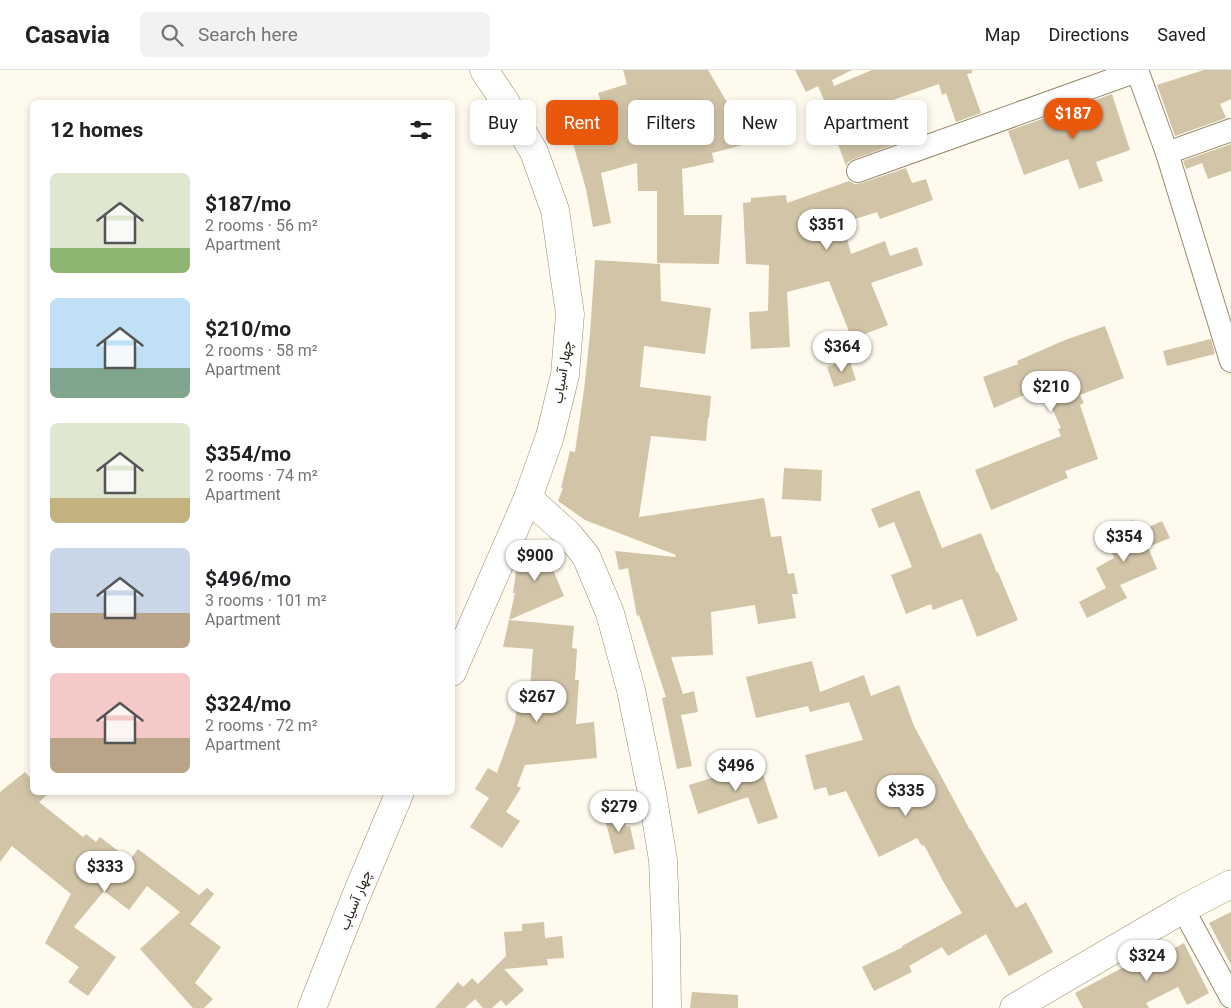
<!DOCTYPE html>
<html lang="en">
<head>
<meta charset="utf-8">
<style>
	:root { --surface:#fff; --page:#f2f2f2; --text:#202124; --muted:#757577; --line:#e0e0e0; --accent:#ea580c }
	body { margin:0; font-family:Roboto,Vazirmatn,sans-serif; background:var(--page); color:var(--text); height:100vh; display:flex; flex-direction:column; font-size:19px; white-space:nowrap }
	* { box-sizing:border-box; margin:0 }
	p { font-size:16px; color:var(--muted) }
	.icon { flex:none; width:28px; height:28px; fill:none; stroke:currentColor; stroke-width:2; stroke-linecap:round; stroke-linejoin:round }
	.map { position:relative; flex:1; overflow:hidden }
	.sheet { position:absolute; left:30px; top:30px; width:425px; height:695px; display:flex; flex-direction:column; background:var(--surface); border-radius:8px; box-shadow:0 2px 8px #0003 }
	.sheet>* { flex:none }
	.guide { position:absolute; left:470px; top:30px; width:475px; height:45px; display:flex; gap:10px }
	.price { position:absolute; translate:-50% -42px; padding:0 11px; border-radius:18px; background:#fff; color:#222; font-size:16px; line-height:32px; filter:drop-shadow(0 1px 2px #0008) }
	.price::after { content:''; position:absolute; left:50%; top:30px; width:15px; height:11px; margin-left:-8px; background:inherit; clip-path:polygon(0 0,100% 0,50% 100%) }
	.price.selected { background:var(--accent); color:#fff }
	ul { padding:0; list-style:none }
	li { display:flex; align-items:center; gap:15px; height:125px; padding:0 20px }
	li span { display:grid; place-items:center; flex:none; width:140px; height:100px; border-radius:8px; color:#555 }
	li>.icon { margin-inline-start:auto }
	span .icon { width:60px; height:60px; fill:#fffc; stroke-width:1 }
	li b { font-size:21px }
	h2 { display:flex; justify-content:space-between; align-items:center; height:60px; padding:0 20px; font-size:21px }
	.tag { padding:0 18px; border-radius:8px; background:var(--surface); box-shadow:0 2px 8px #0003; font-size:18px; line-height:45px }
	.tag.selected { background:var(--accent); color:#fff }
	header { display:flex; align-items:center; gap:30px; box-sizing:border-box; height:70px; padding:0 25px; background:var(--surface); border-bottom:1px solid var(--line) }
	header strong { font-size:24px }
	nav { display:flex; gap:28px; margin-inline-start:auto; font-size:18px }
	.search { width:350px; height:45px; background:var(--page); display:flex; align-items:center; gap:12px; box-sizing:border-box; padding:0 18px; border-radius:8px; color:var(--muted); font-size:19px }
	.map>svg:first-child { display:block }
	.building { fill:#d1c4a7 }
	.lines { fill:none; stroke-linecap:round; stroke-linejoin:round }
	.minor-casing { stroke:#968a6e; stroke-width:24 }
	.tertiary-casing { stroke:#968a6e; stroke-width:29 }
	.trunk-casing { stroke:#968a6e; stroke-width:29 }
	.minor { stroke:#fff; stroke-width:22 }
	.tertiary { stroke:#fff; stroke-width:28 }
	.trunk { stroke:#fff; stroke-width:28 }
	.labels { text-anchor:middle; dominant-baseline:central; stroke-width:4.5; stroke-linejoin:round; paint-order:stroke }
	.street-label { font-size:14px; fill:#2a251a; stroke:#fff }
</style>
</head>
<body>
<header>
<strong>Casavia</strong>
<div class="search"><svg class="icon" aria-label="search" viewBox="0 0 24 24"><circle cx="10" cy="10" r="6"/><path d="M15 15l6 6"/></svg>Search here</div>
<nav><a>Map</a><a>Directions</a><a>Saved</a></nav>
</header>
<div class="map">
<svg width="1231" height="938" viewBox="0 0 1231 938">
	<rect width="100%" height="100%" fill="#fffaee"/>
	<!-- building -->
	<g class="building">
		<path d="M623 0H708L751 73 712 83 714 92 682 99 684 145H722L719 194 657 193V121H638L637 93 601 103 611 153 593 157 586 119 572 70 593 62 585 42 602 35 598 23 627 14Z"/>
		<path d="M795 0H852L832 10 834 16 872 0H972V3L967 4 981 43 956 52 946 23 942 25 939 14 887 32 901 72 854 89 848 92 846 96 833 60 836 59 818 16 806 22Z"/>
		<path d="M1204 0H1231V29L1220 34 1226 48 1175 66 1157 15Z"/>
		<path d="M1112 24 1130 80 1096 92 1103 111 1079 119 1068 89 1024 105 1008 61Z"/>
		<path d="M1231 74V101L1208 109 1202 93 1186 99 1183 91Z"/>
		<path d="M906 98 912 113 926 109 933 130 880 149 877 142 843 153 851 184 885 171 890 186 917 177 923 195 871 213 888 255 852 269 829 211 787 222 790 277 751 279 749 242 768 241 769 195 746 194 743 133 751 132V128L786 125 787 133 849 111 855 114 862 113Z"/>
		<path d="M595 190 660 194 661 231 711 238 705 284 644 276 640 317 711 326 709 348H708L706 371 651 366 639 447 764 428 771 467 781 466 788 504 794 503 798 524H792L796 548 758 554 755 535 711 542 713 585 671 587 683 624 694 621 698 642 681 645 692 696 677 699 662 628 666 627 639 545 637 546 628 498 619 500 615 481 675 487 676 485 585 450 558 431 563 418H561L570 381 575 382 584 320 590 264Z"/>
		<path d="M1105 256 1124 308 1080 325 1084 333 1080 335 1098 389 1065 401 1068 408 991 440 975 400 1061 366 1058 359 1061 358 1042 317 994 338 983 307 1018 294 1017 291 1065 270Z"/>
		<path d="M1211 269 1215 284 1167 296 1163 281Z"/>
		<path d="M849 289 856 310 834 317 827 297Z"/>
		<path d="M784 398 822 400 821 431 782 429Z"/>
		<path d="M919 420 942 478 981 463 997 503 998 502 1018 550 977 567 962 529 933 540 931 534 906 544 891 505 912 497 894 452 879 458 871 439Z"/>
		<path d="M1132 450 1138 462 1162 451 1170 468 1148 477 1157 499 1120 515 1127 528 1087 548 1079 532 1106 518 1096 498 1114 488 1104 463Z"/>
		<path d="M528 477 556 480 553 500 564 526 509 550 515 523H513L516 502Z"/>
		<path d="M509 550 574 556 572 578 577 579 575 610H579L576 654 594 652 597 688 525 695 517 716 521 718 506 742 520 751 502 778 470 757 489 728 475 719 488 698 497 703 515 652 519 617 530 619 533 579 503 577Z"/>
		<path d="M812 591 820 622 864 605 871 626 899 615 914 656 970 760H971L983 782 1016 838 1026 832 1053 882 1009 906 986 864 948 886 942 877 909 896 912 902 874 921 862 897 903 877 902 876 962 843 943 811 924 775 922 776 917 768 879 787 846 721 829 726 826 717 814 720 805 685 863 670 849 632 810 642 808 636 756 648 746 607Z"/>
		<path d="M759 693 778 748 758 754 748 727 698 744 689 715Z"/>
		<path d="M25 702 32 710V722H50L39 732 83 767 86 764 96 772 100 767 130 790 138 779 199 825 207 818 214 824 190 854 221 877 195 913 213 929 204 938H193L140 879 180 842 147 816 129 840 104 821 74 857 116 887 88 926 68 912 79 897 45 873 71 824 12 776 0 792V722Z"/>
		<path d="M622 741 626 757 630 756 635 779 614 784 604 745Z"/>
		<path d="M1231 842V895L1209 853Z"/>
		<path d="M544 852 545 868 562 866 564 888 547 889 548 895 504 899 524 920 506 936 501 930 492 938H483L475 929 465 938H435L458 912 463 917 472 908 478 914 506 886 504 862 522 861V854Z"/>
		<path d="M1184 873 1209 923 1187 935 1178 917 1146 933 1149 938H1083L1075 923 1154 881 1155 882 1163 878 1166 883Z"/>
		<path d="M692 922 738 925V938H690Z"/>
	</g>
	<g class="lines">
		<!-- minor casing -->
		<g class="minor-casing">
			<g id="minor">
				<path d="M1137 0 1167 83 1231 291"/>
				<path d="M1167 83 1231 60"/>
				<path d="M858 101 1137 1"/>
				<path d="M1183 839 1231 927"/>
			</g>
		</g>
		<!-- tertiary casing -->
		<g class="tertiary-casing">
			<g id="tertiary">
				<path d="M528 428 568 464 586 486 610 543 631 620 652 723 663 790 666 867 667 938"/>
				<path d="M1014 938 1183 839 1231 814"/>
			</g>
		</g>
		<!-- trunk casing -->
		<g class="trunk-casing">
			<g id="trunk">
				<path d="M452 602 528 428 550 366 565 305 570 244 555 140 534 82 504 30 484 0"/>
				<path d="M312 938 356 826 400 722"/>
			</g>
		</g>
		<!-- minor -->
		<use href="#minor" class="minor"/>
		<!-- tertiary -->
		<use href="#tertiary" class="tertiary"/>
		<!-- trunk -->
		<use href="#trunk" class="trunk"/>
	</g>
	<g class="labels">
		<!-- street labels -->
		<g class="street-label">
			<text transform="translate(562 302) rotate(-81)">چهار آسیاب</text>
			<text transform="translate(355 830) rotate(-68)">چهار آسیاب</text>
		</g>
	</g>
</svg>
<b class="price selected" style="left:1073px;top:70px">$187</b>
<b class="price" style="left:827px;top:181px">$351</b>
<b class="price" style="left:842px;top:303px">$364</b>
<b class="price" style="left:1051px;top:343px">$210</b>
<b class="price" style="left:1124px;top:493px">$354</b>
<b class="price" style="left:535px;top:512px">$900</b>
<b class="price" style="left:537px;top:653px">$267</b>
<b class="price" style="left:736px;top:722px">$496</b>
<b class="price" style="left:906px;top:747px">$335</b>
<b class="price" style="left:619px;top:763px">$279</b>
<b class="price" style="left:105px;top:823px">$333</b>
<b class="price" style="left:1147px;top:912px">$324</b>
<div class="guide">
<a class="tag">Buy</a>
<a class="tag selected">Rent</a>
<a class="tag">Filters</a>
<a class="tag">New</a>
<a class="tag">Apartment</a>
</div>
<section class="sheet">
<h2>12 homes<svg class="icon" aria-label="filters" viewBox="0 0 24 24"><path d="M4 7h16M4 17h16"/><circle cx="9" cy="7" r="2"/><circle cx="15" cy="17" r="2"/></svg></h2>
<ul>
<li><span style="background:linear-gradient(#dfe7d0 75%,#8fb573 0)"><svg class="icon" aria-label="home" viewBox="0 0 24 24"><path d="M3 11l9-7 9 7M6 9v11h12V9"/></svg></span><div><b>$187/mo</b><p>2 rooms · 56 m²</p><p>Apartment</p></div></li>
<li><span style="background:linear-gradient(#bfe0f5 70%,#7fa58c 0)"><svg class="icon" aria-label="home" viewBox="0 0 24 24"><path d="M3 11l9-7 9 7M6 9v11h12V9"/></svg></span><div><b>$210/mo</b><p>2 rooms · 58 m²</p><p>Apartment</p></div></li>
<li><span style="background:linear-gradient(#dfe7d0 75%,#c2b280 0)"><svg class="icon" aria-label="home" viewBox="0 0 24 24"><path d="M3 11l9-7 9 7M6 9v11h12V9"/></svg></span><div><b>$354/mo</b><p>2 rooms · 74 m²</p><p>Apartment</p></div></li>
<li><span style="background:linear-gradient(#c9d6e8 65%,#b9a48a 0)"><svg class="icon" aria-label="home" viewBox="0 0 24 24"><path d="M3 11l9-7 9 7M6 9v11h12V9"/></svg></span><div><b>$496/mo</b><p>3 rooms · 101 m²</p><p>Apartment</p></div></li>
<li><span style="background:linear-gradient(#f6c9c9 65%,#b9a48a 0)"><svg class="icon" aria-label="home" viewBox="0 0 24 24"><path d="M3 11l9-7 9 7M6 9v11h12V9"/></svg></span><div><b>$324/mo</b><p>2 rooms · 72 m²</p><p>Apartment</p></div></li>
</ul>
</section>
</div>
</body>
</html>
